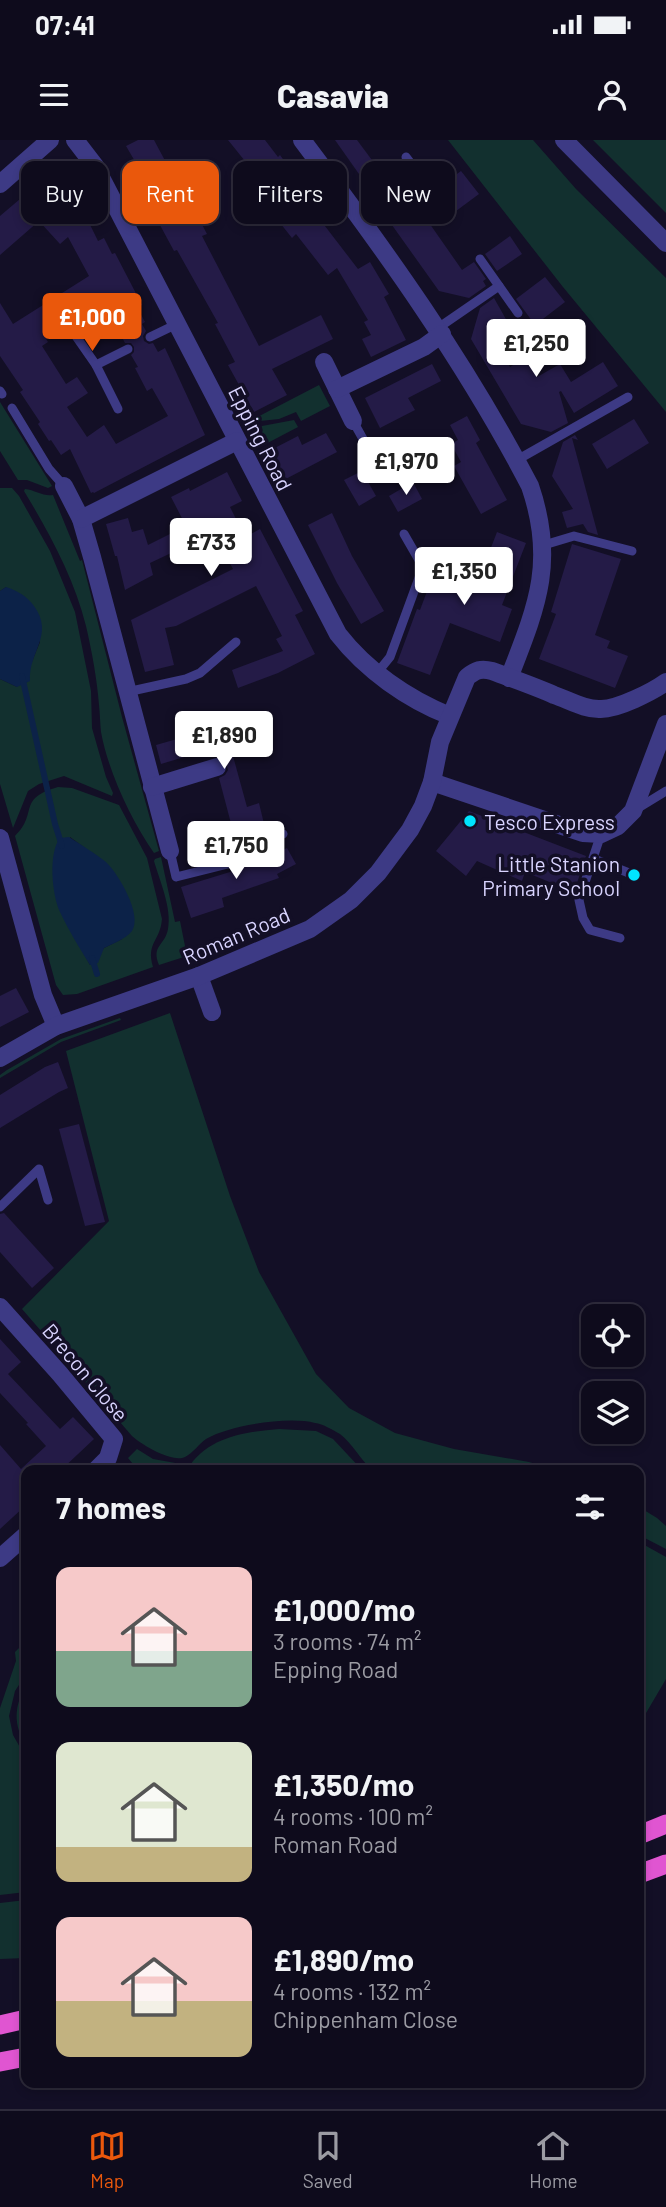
<!DOCTYPE html>
<html lang="en">
<head>
<meta charset="utf-8">
<style>
	:root { --surface:#0e0b1c; --page:#1c1929; --text:#f1f3f6; --muted:#9b9ba3; --line:#2e2b3b; --accent:#ea580c }
	body { margin:0; font-family:Barlow,sans-serif; background:var(--page); color:var(--text); height:100vh; display:flex; flex-direction:column; font-size:26px; white-space:nowrap }
	* { box-sizing:border-box; margin:0 }
	p { font-size:23px; color:var(--muted) }
	.icon { flex:none; width:38px; height:38px; fill:none; stroke:currentColor; stroke-width:2; stroke-linecap:round; stroke-linejoin:round }
	.map { position:relative; flex:1; overflow:hidden }
	.sheet { position:absolute; left:21px; top:1325px; width:623px; height:623px; display:flex; flex-direction:column; background:var(--surface); border-radius:14px; box-shadow:0 4px 10px #0003,0 0 0 2px var(--line) }
	.sheet>* { flex:none }
	.banner { position:absolute; left:21px; top:21px; width:625px; height:63px; display:flex; gap:14px }
	.buttons { position:absolute; left:581px; top:1164px; display:grid; gap:14px }
	.buttons a { display:grid; place-items:center; width:63px; height:63px; border-radius:14px; background:var(--surface); box-shadow:0 4px 10px #0003,0 0 0 2px var(--line); font-size:35px }
	.price { position:absolute; translate:-50% -60px; padding:0 16px; border-radius:7px; background:#fff; color:#222; font-size:23px; line-height:46px; filter:drop-shadow(0 2px 4px #0008) }
	.price::after { content:''; position:absolute; left:50%; top:42px; width:21px; height:16px; margin-left:-10px; background:inherit; clip-path:polygon(0 0,100% 0,50% 100%) }
	.price.selected { background:var(--accent); color:#fff }
	ul { padding:0; list-style:none }
	li { display:flex; align-items:center; gap:21px; height:175px; padding:0 35px }
	li span { display:grid; place-items:center; flex:none; width:196px; height:140px; border-radius:14px; color:#555 }
	li>.icon { margin-inline-start:auto }
	span .icon { width:84px; height:84px; fill:#fffc; stroke-width:1 }
	li b { font-size:30px }
	h2 { display:flex; justify-content:space-between; align-items:center; height:84px; padding:0 35px; font-size:30px }
	.pill { padding:0 24px; border-radius:14px; background:var(--surface); box-shadow:0 4px 10px #0003,0 0 0 2px var(--line); font-size:24px; line-height:63px }
	.pill.selected { background:var(--accent); color:#fff }
	.status { display:flex; justify-content:space-between; align-items:center; height:49px; padding:0 35px; background:var(--surface); direction:ltr }
	.status svg { height:19px; fill:currentColor }
	header { display:flex; justify-content:space-between; align-items:center; height:91px; padding:0 35px; background:var(--surface); font-size:32px; font-weight:800 }
	.tabs { display:flex; justify-content:space-around; align-items:center; height:98px; border-top:2px solid var(--line); background:var(--surface); font-size:19px; color:var(--muted) }
	.tabs a { display:grid; justify-items:center; gap:4px }
	.tabs .selected { color:var(--accent) }
	.map>svg:first-child { display:block }
	.green { fill:#12302f; fill-rule:evenodd }
	.water { fill:#0c2248 }
	.lines { fill:none; stroke-linecap:round; stroke-linejoin:round }
	.stream { stroke:#0c2248; stroke-width:6 }
	.building { fill:#241b47; fill-rule:evenodd }
	.service { stroke:#3d3a85; stroke-width:9 }
	.minor { stroke:#3d3a85; stroke-width:18 }
	.tertiary { stroke:#3d3a85; stroke-width:18 }
	.trunk { stroke:#e055d1; stroke-width:19 }
	.poi-dot { fill:#00e5ff; stroke:#130f26; stroke-width:2.5 }
	.labels { text-anchor:middle; dominant-baseline:central; stroke-width:7; stroke-linejoin:round; paint-order:stroke }
	.street-label { font-size:21px; fill:#d9d4ff; stroke:#130f26 }
	.poi-label { font-size:21px; fill:#d9d4ff; stroke:#130f26; text-anchor:start }
</style>
</head>
<body>
<div class="status"><b>07:41</b><svg viewBox="0 0 49 12"><path d="M0 12V9h3v3zM5 12V6h3v6zM10 12V3h3v9zM15 12V0h3v12zM26 1h20v11H26zM47 4h2v5h-2z"/></svg></div>
<header><svg class="icon" aria-label="menu" viewBox="0 0 24 24"><path d="M4 6h16M4 12h16M4 18h16"/></svg>Casavia<svg class="icon" aria-label="person" viewBox="0 0 24 24"><circle cx="12" cy="8" r="4"/><path d="M4 21q1-7 8-7t8 7"/></svg></header>
<div class="map">
<svg width="666" height="1969" viewBox="0 0 666 1969">
	<rect width="100%" height="100%" fill="#130f26"/>
	<!-- green -->
	<g class="green">
		<path d="M448 0H533L576 49 666 138V272L563 147Z"/>
		<path d="M593 0H666V74V73Z"/>
		<path d="M319 245 330 266 301 281 296 272 279 279 260 281 250 293 246 283Z"/>
		<path d="M0 262 52 346 48 348 27 340H18L0 311Z"/>
		<path d="M294 280 298 287 258 308 254 299 262 286Z"/>
		<path d="M0 348H12L19 356 50 411 75 472 91 551 92 588 106 637 113 653 112 656 64 636 39 644 28 651 13 688 0 644V539L17 547 29 529 40 502 6 447 0 451Z"/>
		<path d="M25 349C35 350 44 357 53 355L80 421 82 420 122 577 159 711 154 713C131 680 108 631 101 592 100 583 100 574 99 565 97 539 92 512 86 486 74 438 50 394 24 351Z"/>
		<path d="M58 647 72 648 119 665 147 718 162 779C160 802 146 802 153 827L77 854 63 855 56 845 15 696C39 673 16 659 58 647ZM70 697 85 708 122 799 104 808 90 825 73 794Z"/>
		<path d="M161 717 175 782 180 781 187 816 159 825C151 805 165 806 168 789 172 768 160 742 154 721L155 719Z"/>
		<path d="M170 873 230 1056 259 1132 316 1234 349 1268 395 1293 454 1309 529 1322 555 1330H372C360 1319 352 1303 340 1294 333 1290 323 1284 315 1283 289 1276 229 1285 206 1299 199 1304 193 1313 185 1317 172 1323 142 1305 132 1296L22 1169 109 1081 66 911Z"/>
		<path d="M120 878 121 880 61 902 0 938V935L7 930 61 899Z"/>
		<path d="M279 1289 316 1291 333 1299 362 1330H187C206 1297 245 1292 279 1289Z"/>
		<path d="M137 1309 153 1319 181 1324 179 1330H138L128 1318Z"/>
		<path d="M639 1367 657 1378 666 1386V1409L639 1395Z"/>
		<path d="M639 1402 666 1417V1539L639 1585V1494L642 1453 639 1449Z"/>
		<path d="M26 1501V1534L15 1551 9 1576 13 1595 26 1618V1752L0 1755V1568L16 1521 15 1512Z"/>
		<path d="M26 1545V1606C13 1585 14 1566 26 1545Z"/>
		<path d="M26 1760V1818L0 1819V1763Z"/>
	</g>
	<!-- water -->
	<g class="water">
		<path d="M6 447C18 451 27 456 34 466 55 495 28 512 30 541L17 547 0 539V451Z"/>
		<path d="M69 697C81 705 95 713 106 722 118 733 143 775 132 791 126 799 112 804 104 808L98 823 90 825C80 809 68 789 60 772 52 755 48 713 60 698Z"/>
	</g>
	<g class="lines">
		<!-- stream -->
		<g class="stream">
			<path d="M22 536 55 684 62 706"/>
			<path d="M92 818 97 834"/>
		</g>
	</g>
	<!-- building -->
	<g class="building">
		<path d="M138 0H154L170 30 175 28 184 45 182 46 207 94 202 96 259 206 321 175 333 199 272 229 287 255 254 272 228 225 235 222 215 184 218 183 177 110 174 111 154 74 160 71 148 48 150 47 126 6Z"/>
		<path d="M228 0H265L278 17 280 15 290 29 285 34 358 129 370 122 389 154 384 157 406 200 371 217 362 199 371 195 364 182 368 180 337 128 328 135 296 94 292 98 269 69 278 62Z"/>
		<path d="M335 0H357L386 39 384 41 371 51Z"/>
		<path d="M62 26 80 47 74 52 98 101 104 98 112 114 115 113 142 165 137 167 145 182 142 184 146 191 143 196 144 201 149 204 153 203 158 212 165 208 205 295 94 353 93 352 91 353 70 309 61 315 51 300 49 301 38 284 40 282 20 252 23 250 0 216V163L13 184 89 136 68 97 60 104 39 81 0 115V76L46 37 48 39ZM104 162 125 203H131L134 207V212L131 215 138 227 135 228 147 251 152 248 168 276 116 304 104 285 87 297 67 267 88 253 77 237 66 244 42 206 48 202 46 199Z"/>
		<path d="M461 31 479 54 452 74 437 56V49Z"/>
		<path d="M392 53 415 85 425 77 462 130 474 122 486 139 483 141 486 146 469 158 439 151 377 64Z"/>
		<path d="M510 96 522 114 497 131 485 114Z"/>
		<path d="M545 137 565 162 535 185 516 159Z"/>
		<path d="M494 158 507 181 499 186 495 200 510 227 525 218 537 237 560 224 571 242 603 222 618 246 574 273 561 251 559 252 568 283 551 292 521 284 471 199 480 168Z"/>
		<path d="M432 224 441 241 408 258 415 270 380 288 365 258Z"/>
		<path d="M467 276 480 300 476 303 507 360 481 374 454 326 461 322 451 304 458 300 450 285Z"/>
		<path d="M634 279 649 303 607 329 592 304Z"/>
		<path d="M326 293 337 312 280 342 265 313 298 296 302 305Z"/>
		<path d="M575 295 578 300 572 298 598 395 588 392 583 384 567 388 562 372 573 369 552 336 563 302Z"/>
		<path d="M362 331 376 356 359 366 344 340Z"/>
		<path d="M227 332 242 361 230 367 245 397 260 389 303 471 295 475 315 514 278 533 238 548 232 530 283 511 276 499 282 496 256 446 176 486 165 488 174 525 145 532 131 480 233 429 217 399 190 414 186 406 150 423 153 435 125 450 117 416H115L106 384 128 378 132 392 143 389 148 405 186 386 171 357 189 348 190 351Z"/>
		<path d="M413 342 422 359 398 372 389 356Z"/>
		<path d="M332 373 352 416 384 471 361 484 337 443 308 385Z"/>
		<path d="M497 392 526 403 502 465 512 469 500 502 450 483 430 535 397 523 417 469 420 470 432 438 456 447 458 443 475 449Z"/>
		<path d="M572 404 621 419 595 495 610 501 607 508 628 516 615 548 539 519 556 474 551 472Z"/>
		<path d="M247 579 256 610 233 616 247 667 259 663 266 692 248 698 238 710 219 638 225 635 228 630 225 619 219 616H213L211 609 161 624 156 605Z"/>
		<path d="M469 671 586 716 574 752 525 732 522 741 477 721 466 736 436 711Z"/>
		<path d="M270 705 273 715 287 708 296 724 277 734 279 738 222 758 224 767 191 778 181 747 243 728 256 710Z"/>
		<path d="M16 848 29 872 0 887V856Z"/>
		<path d="M58 922 68 948 59 952 0 988V955L45 927Z"/>
		<path d="M79 984 105 1082 85 1086 59 989Z"/>
		<path d="M4 1073 54 1128 32 1148 0 1112V1074Z"/>
		<path d="M0 1199 21 1222 8 1234 60 1289 73 1277 94 1299 61 1330H22L26 1334V1365L0 1389V1305L21 1329 46 1306 26 1284 28 1283 0 1253Z"/>
	</g>
	<g class="lines">
		<!-- service -->
		<g class="service">
			<path d="M406 17 428 46"/>
			<path d="M356 71 414 28"/>
			<path d="M480 119 518 173"/>
			<path d="M438 188 499 146"/>
			<path d="M73 192 96 225 118 269"/>
			<path d="M150 197 177 184"/>
			<path d="M96 225 128 209"/>
			<path d="M0 251 2 254"/>
			<path d="M12 268 49 329 64 346"/>
			<path d="M353 281 377 324 407 334"/>
			<path d="M517 320 628 257"/>
			<path d="M544 405 574 396 632 411"/>
			<path d="M377 533 390 517 423 427 404 394"/>
			<path d="M127 552 186 539 200 533 236 502"/>
			<path d="M635 670 666 651"/>
			<path d="M601 694 579 760 583 778 590 790 620 798"/>
			<path d="M170 711 176 737 240 721 251 704 283 694"/>
			<path d="M594 719 629 733"/>
			<path d="M0 1067 39 1029 48 1060"/>
		</g>
		<!-- minor -->
		<g class="minor">
			<path d="M75 0 95 26 338 494C366 530 407 559 450 576"/>
			<path d="M302 0C385 110 466 223 530 346 556 422 537 466 509 538"/>
			<path d="M0 44 50 0"/>
			<path d="M324 222 353 281"/>
			<path d="M337 249 424 207 442 194"/>
			<path d="M64 346 81 379 92 417 170 711"/>
			<path d="M81 379 237 301"/>
			<path d="M432 642 583 693 601 694 618 686 633 671 666 584"/>
			<path d="M152 647 217 627"/>
			<path d="M0 698 43 855 56 886"/>
			<path d="M199 836 212 872"/>
			<path d="M0 918 56 886 199 836 310 789 351 760 378 733 410 690 423 666 432 642 440 602 467 537C476 530 481 528 492 531 513 539 534 546 554 555 569 560 585 570 601 569 618 569 652 552 666 542"/>
			<path d="M0 1167 60 1234 114 1299 108 1318 96 1330"/>
			<path d="M0 1418 26 1395"/>
		</g>
		<!-- tertiary -->
		<path class="tertiary" d="M564 0 666 103"/>
		<!-- trunk -->
		<g class="trunk">
			<path d="M639 1695 666 1684"/>
			<path d="M639 1734 666 1724"/>
			<path d="M0 1885 26 1879"/>
			<path d="M0 1922 26 1917"/>
		</g>
	</g>
	<!-- markers -->
	<g class="poi-dot">
		<circle cx="470" cy="681" r="7"/>
		<circle cx="634" cy="735" r="7"/>
	</g>
	<g class="labels">
		<!-- street labels -->
		<g class="street-label">
			<text transform="translate(261 298) rotate(63)">Epping Road</text>
			<text transform="translate(236 795) rotate(-23)">Roman Road</text>
			<text transform="translate(86 1232) rotate(50)">Brecon Close</text>
		</g>
		<!-- poi labels -->
		<g class="poi-label">
			<text x="484" y="681">Tesco Express</text>
			<text x="620" y="723" text-anchor="end">Little Stanion<tspan x="620" dy="24">Primary School</tspan></text>
		</g>
	</g>
</svg>
<div class="buttons">
<a><svg class="icon" aria-label="locate" viewBox="0 0 24 24"><circle cx="12" cy="12" r="6"/><path d="M12 2v4M12 18v4M2 12h4M18 12h4"/></svg></a>
<a><svg class="icon" aria-label="layers" viewBox="0 0 24 24"><path d="M12 4l9 5-9 5-9-5zM3 14l9 5 9-5"/></svg></a>
</div>
<b class="price selected" style="left:92px;top:213px">£1,000</b>
<b class="price" style="left:536px;top:239px">£1,250</b>
<b class="price" style="left:406px;top:357px">£1,970</b>
<b class="price" style="left:211px;top:438px">£733</b>
<b class="price" style="left:464px;top:467px">£1,350</b>
<b class="price" style="left:224px;top:631px">£1,890</b>
<b class="price" style="left:236px;top:741px">£1,750</b>
<div class="banner">
<a class="pill">Buy</a>
<a class="pill selected">Rent</a>
<a class="pill">Filters</a>
<a class="pill">New</a>
</div>
<section class="sheet">
<h2>7 homes<svg class="icon" aria-label="filters" viewBox="0 0 24 24"><path d="M4 7h16M4 17h16"/><circle cx="9" cy="7" r="2"/><circle cx="15" cy="17" r="2"/></svg></h2>
<ul>
<li><span style="background:linear-gradient(#f6c9c9 60%,#7fa58c 0)"><svg class="icon" aria-label="home" viewBox="0 0 24 24"><path d="M3 11l9-7 9 7M6 9v11h12V9"/></svg></span><div><b>£1,000/mo</b><p>3 rooms · 74 m²</p><p>Epping Road</p></div></li>
<li><span style="background:linear-gradient(#dfe7d0 75%,#c2b280 0)"><svg class="icon" aria-label="home" viewBox="0 0 24 24"><path d="M3 11l9-7 9 7M6 9v11h12V9"/></svg></span><div><b>£1,350/mo</b><p>4 rooms · 100 m²</p><p>Roman Road</p></div></li>
<li><span style="background:linear-gradient(#f6c9c9 60%,#c2b280 0)"><svg class="icon" aria-label="home" viewBox="0 0 24 24"><path d="M3 11l9-7 9 7M6 9v11h12V9"/></svg></span><div><b>£1,890/mo</b><p>4 rooms · 132 m²</p><p>Chippenham Close</p></div></li>
</ul>
</section>
</div>
<nav class="tabs">
<a class="selected"><svg class="icon" aria-label="map" viewBox="0 0 24 24"><path d="M3 6l6-2 6 2 6-2v14l-6 2-6-2-6 2zM9 4v14M15 6v14"/></svg>Map</a>
<a><svg class="icon" aria-label="saved" viewBox="0 0 24 24"><path d="M7 4h10v16l-5-4-5 4z"/></svg>Saved</a>
<a><svg class="icon" aria-label="home" viewBox="0 0 24 24"><path d="M3 11l9-7 9 7M6 9v11h12V9"/></svg>Home</a>
</nav>
</body>
</html>
